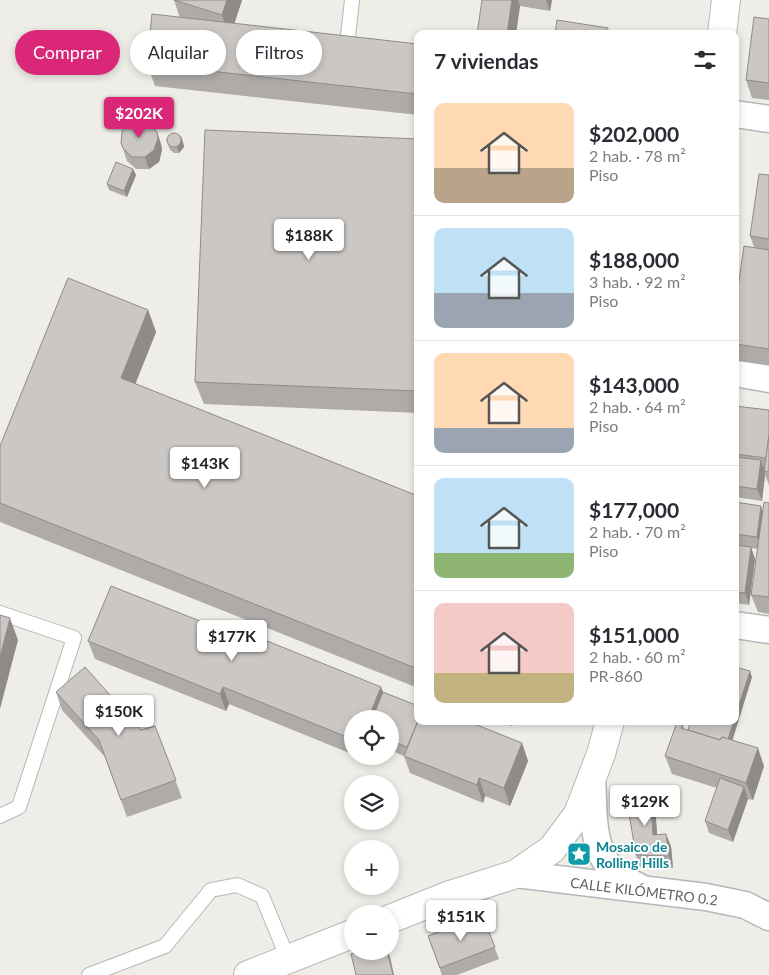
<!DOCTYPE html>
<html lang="es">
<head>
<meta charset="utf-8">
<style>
	:root { --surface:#fff; --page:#f2f2f3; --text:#2b2b33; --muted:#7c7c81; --line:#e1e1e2; --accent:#db2777 }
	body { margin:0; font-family:Lato,sans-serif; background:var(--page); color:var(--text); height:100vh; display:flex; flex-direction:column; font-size:19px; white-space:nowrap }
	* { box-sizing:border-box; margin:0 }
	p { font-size:16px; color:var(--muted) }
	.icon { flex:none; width:28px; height:28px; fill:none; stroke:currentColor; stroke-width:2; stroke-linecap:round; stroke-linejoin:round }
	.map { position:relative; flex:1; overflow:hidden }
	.panel { position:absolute; left:414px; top:30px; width:325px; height:695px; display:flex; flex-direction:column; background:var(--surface); border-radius:10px; box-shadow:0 2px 8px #0003 }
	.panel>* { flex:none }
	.hud { position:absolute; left:15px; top:30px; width:324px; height:45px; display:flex; gap:10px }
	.controls { position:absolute; left:344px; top:710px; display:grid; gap:10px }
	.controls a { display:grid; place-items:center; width:55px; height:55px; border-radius:50%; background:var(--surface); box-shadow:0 2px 8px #0003; font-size:25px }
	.price { position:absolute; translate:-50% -42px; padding:0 11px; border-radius:5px; background:#fff; color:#222; font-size:16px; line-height:32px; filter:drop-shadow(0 1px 2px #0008) }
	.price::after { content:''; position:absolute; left:50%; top:30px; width:15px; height:11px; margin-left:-8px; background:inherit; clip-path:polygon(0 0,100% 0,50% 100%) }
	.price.selected { background:var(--accent); color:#fff }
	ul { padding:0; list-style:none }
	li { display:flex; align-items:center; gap:15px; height:125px; padding:0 20px }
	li+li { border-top:1px solid var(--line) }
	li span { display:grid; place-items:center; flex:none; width:140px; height:100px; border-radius:10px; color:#555 }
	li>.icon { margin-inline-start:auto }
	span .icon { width:60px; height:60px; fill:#fffc; stroke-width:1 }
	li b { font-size:21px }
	h2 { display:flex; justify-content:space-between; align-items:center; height:60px; padding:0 20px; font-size:21px }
	.chip { padding:0 18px; border-radius:22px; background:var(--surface); box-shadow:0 2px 8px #0003; font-size:18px; line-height:45px }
	.chip.selected { background:var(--accent); color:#fff }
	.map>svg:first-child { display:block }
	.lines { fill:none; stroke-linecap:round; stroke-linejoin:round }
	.service-casing { stroke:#b4b7ba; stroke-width:16 }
	.minor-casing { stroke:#b4b7ba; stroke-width:29 }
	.tertiary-casing { stroke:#b4b7ba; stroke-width:30 }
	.service { stroke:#fff; stroke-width:14 }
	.minor { stroke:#fff; stroke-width:26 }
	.tertiary { stroke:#fff; stroke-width:28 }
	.wall { fill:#afaba9 }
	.shaded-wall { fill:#8e8b89 }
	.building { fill:#cbc7c4; stroke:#8e8b89 }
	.labels { text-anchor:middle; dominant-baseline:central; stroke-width:4; stroke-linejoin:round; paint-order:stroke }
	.culture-label { font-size:14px; font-weight:bold; fill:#0d838f; stroke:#fff; text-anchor:start }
	.street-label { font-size:14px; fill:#5e6266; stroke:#fff }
</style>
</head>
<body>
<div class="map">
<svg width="769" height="975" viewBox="0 0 769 975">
	<rect width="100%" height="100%" fill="#efede7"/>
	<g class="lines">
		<!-- service casing -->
		<g class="service-casing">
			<g id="service">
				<path d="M346 54 352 0"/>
				<path d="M0 613 74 638 19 807 0 816"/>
				<path d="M89 975 165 946 211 890 237 885 262 896 288 959"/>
			</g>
		</g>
		<!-- minor casing -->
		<g class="minor-casing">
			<g id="minor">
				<path d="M735 114 769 119"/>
				<path d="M735 373 769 379"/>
				<path d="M735 625 769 630"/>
				<path d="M592 777C594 807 590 849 614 872 621 878 632 883 641 888"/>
				<path d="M516 874 706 897 745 905 769 917"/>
			</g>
		</g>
		<!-- tertiary casing -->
		<g class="tertiary-casing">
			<g id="tertiary">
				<path d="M722 34 726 0"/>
				<path d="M390 919 450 895 516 874 552 849 578 814 601 754 610 721"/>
				<path d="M248 975 352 934"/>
			</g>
		</g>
		<!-- service -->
		<use href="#service" class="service"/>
		<!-- minor -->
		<use href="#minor" class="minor"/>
		<!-- tertiary -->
		<use href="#tertiary" class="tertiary"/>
	</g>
	<!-- wall -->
	<g class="wall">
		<path d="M174 0H242L234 24 418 44V115L155 86 147 64 180 18Z"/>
		<path d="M482 0H552L550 11 520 6 516 34Z"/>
		<path d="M769 19V100L752 98 746 80Z"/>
		<path d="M157 132 161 144 162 150 159 162 149 169H136L127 161 121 143Z"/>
		<path d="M166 139 183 142 184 147 179 153H174L170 150Z"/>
		<path d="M418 139V413L204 404 195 382Z"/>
		<path d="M133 169 136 175 127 197 109 190 107 184Z"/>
		<path d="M769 175V365L736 361 735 357V308L754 247 750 236Z"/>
		<path d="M148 310 156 332 135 384 418 496V688L0 522V446Z"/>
		<path d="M735 406 769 410V485L765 475 762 501 735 497Z"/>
		<path d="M735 502 763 512 769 503V614L758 612 751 595 758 549 751 548 755 559 749 605 735 603Z"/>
		<path d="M228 632 381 687 383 692 418 706 522 743 528 761 510 806 485 796 483 803 410 773 404 756 390 750V719H352V754L229 704 226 711 95 659 88 641Z"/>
		<path d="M752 677 732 740 764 766 753 800 748 799 733 842 709 833 705 821 717 788 672 774 665 756 683 724 684 729 688 730Z"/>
		<path d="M56 692 141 730 155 726 182 798 127 817 105 757 62 710Z"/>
		<path d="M500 721H514L512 726Z"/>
		<path d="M650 793 655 805 657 835 671 846 673 868 640 867 636 855Z"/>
		<path d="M482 915 499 959 457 975H442L428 936Z"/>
	</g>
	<!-- shaded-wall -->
	<g class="shaded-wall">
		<path d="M227 0H242L230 37 222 15Z"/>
		<path d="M512 0H518L520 6 516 34H507Z"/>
		<path d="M546 0H552L550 11Z"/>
		<path d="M157 132 161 144 162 150 159 162 149 169 145 157Z"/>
		<path d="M181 136 183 142 184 147 179 153 177 147Z"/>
		<path d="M133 169 136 175 127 197 124 191Z"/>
		<path d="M148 310 156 332 129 400 121 378Z"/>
		<path d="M761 460 765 472 764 471 765 475 762 501 757 489Z"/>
		<path d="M761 506 765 518 761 549 757 537Z"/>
		<path d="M751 547 755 559 749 605 745 593Z"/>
		<path d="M10 618 18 640 0 709V657Z"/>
		<path d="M750 671 752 677 727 758 724 752 734 721H735V718Z"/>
		<path d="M223 687 229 704 226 711 220 694Z"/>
		<path d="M381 687 387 704 381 719H368Z"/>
		<path d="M510 721H514L512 726Z"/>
		<path d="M352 724V753L347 737Z"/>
		<path d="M522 743 528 761 510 806 504 788Z"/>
		<path d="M758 748 764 766 753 800 746 783Z"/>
		<path d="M479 778 485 796 483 803 477 785Z"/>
		<path d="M744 787 748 799 733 842 728 830Z"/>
		<path d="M650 793 655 805 658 847 653 835Z"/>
		<path d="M666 834 671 846 673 868 669 856Z"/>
		<path d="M387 951H388L390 957 394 975H393Z"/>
	</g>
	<!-- building -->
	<g class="building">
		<path d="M174 0H227L222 15Z"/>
		<path d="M482 0H512L507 34H477Z"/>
		<path d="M152 14 418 44 417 94 147 64Z"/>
		<path d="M754 17 769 19V83L746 80Z"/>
		<path d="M557 20 608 28 607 34H555Z"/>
		<path d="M136 120 149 123 157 132 158 138 154 150 145 157H132L123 148 121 143 122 131 130 122Z"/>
		<path d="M205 130 418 139V391L195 382Z"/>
		<circle cx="174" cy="140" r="7"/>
		<path d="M116 162 133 169 124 191 107 184Z"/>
		<path d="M759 174 769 175V239L750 236Z"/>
		<path d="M744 246 769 250V349L735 344V308Z"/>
		<path d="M68 278 148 310 121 378 418 496V669L0 503V446Z"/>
		<path d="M735 406 769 410V435L766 458 735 454Z"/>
		<path d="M769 435V472L764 471Z"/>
		<path d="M735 457 761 460 757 489 735 486Z"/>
		<path d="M735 502 761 506 757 537 735 534Z"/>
		<path d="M764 502 769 503V597L751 595Z"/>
		<path d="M735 545 751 547 745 593 735 592Z"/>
		<path d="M111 586 228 632 230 626 381 687 368 719H352V724L347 737 223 687 220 694 88 641Z"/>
		<path d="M0 615 10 618 0 657Z"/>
		<path d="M85 667 141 730 155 726 176 780 121 800 99 740 56 692Z"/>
		<path d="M735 667 750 671 735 718Z"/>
		<path d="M383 692 418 706V721L407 747 390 740V719H372Z"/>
		<path d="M418 721H467L522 743 504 788 479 778 477 785 404 756Z"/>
		<path d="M691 721H734L728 739 722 737 720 740 688 730Z"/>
		<path d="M677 722 683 724 681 728 720 740 722 737 758 748 746 783 665 756Z"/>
		<path d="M720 778 744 787 728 830 705 821Z"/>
		<path d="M650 793 653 835 666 834 669 856 636 855 626 796Z"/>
		<path d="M482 915 495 947 440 968 428 936Z"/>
		<path d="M361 951H387L393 975H356L351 954Z"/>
	</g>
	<!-- icons -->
	<defs>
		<g id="sight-square" transform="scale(1.25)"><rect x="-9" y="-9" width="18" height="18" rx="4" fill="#0f9aa8" stroke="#fff"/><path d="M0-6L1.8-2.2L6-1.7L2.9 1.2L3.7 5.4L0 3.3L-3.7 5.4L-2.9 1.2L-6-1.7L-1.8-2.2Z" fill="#fff"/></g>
	</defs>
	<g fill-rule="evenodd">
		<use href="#sight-square" x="579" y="854"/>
	</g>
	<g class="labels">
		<!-- culture labels -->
		<g class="culture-label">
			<text x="596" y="846">Mosaico de<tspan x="596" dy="16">Rolling Hills</tspan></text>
		</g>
		<!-- street labels -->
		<g class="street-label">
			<text transform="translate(644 891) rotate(7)">CALLE KILÓMETRO 0.2</text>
		</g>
	</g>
</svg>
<div class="controls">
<a><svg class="icon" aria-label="locate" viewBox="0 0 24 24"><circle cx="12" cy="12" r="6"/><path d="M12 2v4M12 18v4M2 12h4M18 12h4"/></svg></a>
<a><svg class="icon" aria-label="layers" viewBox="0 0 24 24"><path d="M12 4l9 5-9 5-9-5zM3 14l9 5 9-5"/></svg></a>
<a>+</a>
<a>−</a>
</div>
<b class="price selected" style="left:139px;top:139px">$202K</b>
<b class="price" style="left:309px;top:261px">$188K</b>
<b class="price" style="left:205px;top:489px">$143K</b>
<b class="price" style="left:232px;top:662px">$177K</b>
<b class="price" style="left:119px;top:737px">$150K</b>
<b class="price" style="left:645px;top:827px">$129K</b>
<b class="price" style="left:461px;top:942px">$151K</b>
<div class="hud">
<a class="chip selected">Comprar</a>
<a class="chip">Alquilar</a>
<a class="chip">Filtros</a>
</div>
<section class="panel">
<h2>7 viviendas<svg class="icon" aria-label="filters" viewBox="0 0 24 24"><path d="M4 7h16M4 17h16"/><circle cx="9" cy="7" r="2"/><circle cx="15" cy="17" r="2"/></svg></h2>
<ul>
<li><span style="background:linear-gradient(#ffd9b3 65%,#b9a48a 0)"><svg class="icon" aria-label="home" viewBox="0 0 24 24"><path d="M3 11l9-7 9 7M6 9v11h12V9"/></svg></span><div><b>$202,000</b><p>2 hab. · 78 m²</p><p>Piso</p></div></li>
<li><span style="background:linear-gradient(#bfe0f5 65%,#9aa5b1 0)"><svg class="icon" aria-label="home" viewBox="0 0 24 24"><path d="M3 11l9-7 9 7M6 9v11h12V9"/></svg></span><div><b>$188,000</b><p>3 hab. · 92 m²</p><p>Piso</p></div></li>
<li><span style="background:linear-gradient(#ffd9b3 75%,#9aa5b1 0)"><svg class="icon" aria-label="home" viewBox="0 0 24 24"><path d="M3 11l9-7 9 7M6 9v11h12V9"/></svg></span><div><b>$143,000</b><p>2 hab. · 64 m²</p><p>Piso</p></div></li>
<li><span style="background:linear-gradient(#bfe0f5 75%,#8fb573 0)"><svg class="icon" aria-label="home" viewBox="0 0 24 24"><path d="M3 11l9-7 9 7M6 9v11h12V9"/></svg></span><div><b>$177,000</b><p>2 hab. · 70 m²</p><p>Piso</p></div></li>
<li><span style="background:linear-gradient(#f6c9c9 70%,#c2b280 0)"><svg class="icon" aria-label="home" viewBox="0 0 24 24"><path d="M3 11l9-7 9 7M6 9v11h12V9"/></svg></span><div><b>$151,000</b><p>2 hab. · 60 m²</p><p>PR-860</p></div></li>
</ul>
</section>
</div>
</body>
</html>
